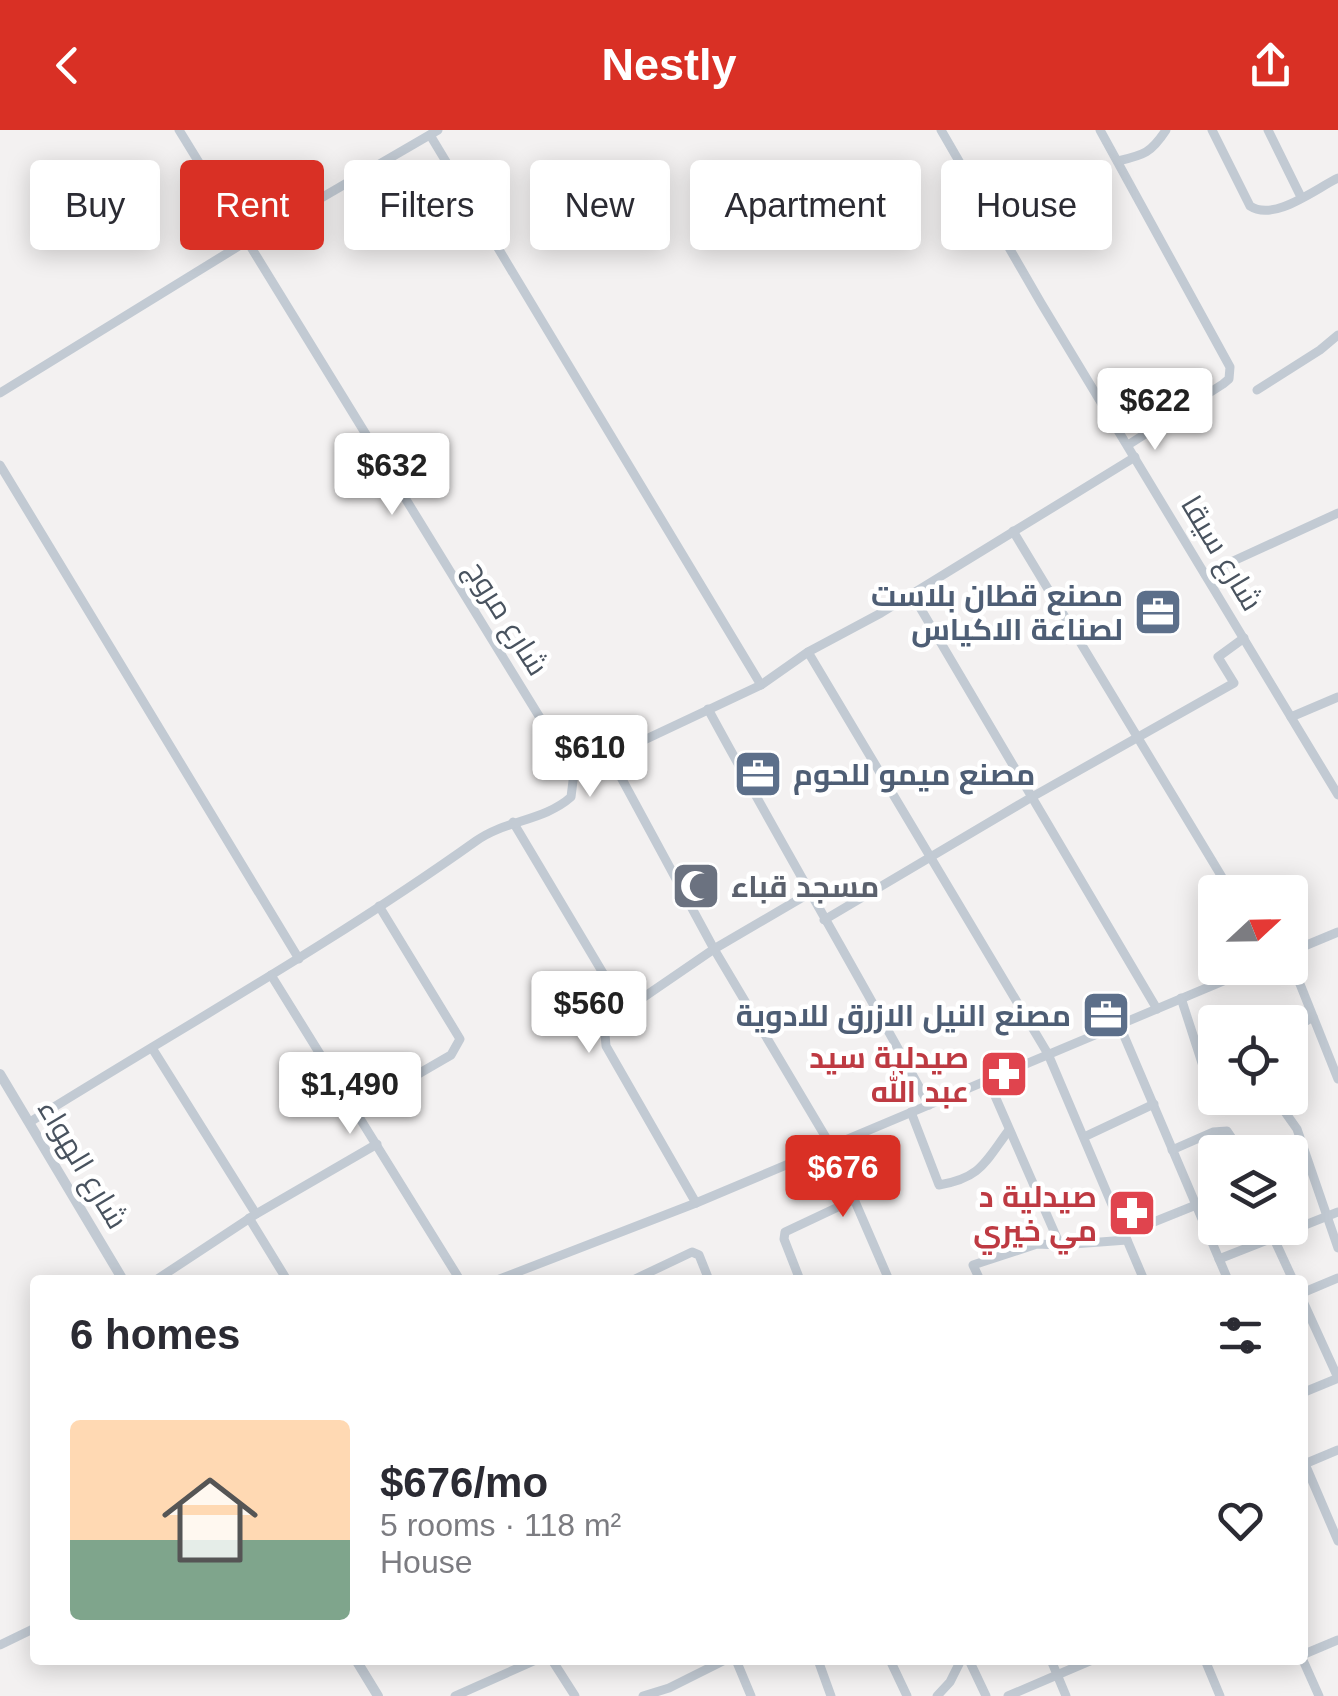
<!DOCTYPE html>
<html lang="en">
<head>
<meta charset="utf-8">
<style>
	:root { --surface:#fff; --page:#f2f2f3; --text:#2b2b33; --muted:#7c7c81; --line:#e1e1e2; --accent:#d93025 }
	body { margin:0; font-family:Helvetica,Cairo,sans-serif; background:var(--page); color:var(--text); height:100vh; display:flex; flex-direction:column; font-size:38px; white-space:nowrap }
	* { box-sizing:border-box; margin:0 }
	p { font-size:32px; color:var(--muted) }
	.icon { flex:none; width:55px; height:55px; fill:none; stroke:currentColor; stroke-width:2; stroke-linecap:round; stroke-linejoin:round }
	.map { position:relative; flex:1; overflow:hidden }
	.details { position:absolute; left:30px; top:1145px; width:1278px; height:390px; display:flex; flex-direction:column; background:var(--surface); border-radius:10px; box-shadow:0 5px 25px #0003 }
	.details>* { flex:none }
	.top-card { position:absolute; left:30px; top:30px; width:1280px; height:90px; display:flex; gap:20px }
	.needle { width:65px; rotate:68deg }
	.controls { position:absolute; left:1198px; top:745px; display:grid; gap:20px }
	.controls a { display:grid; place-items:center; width:110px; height:110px; border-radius:10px; background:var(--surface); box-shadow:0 5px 25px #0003; font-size:50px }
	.price { position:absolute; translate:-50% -85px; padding:0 22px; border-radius:10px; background:#fff; color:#222; font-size:32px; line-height:65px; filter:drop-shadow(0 2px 5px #0008) }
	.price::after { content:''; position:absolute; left:50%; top:60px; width:30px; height:22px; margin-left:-15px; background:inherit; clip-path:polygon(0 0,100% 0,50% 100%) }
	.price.on { background:var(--accent); color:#fff }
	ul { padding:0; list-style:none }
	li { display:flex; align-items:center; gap:30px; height:250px; padding:0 40px }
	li+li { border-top:2px solid var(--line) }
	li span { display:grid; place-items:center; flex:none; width:280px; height:200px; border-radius:10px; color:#555 }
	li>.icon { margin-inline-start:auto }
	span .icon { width:120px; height:120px; fill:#fffc; stroke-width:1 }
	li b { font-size:42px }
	h2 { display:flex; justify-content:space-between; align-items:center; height:120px; padding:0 40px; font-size:42px }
	.tag { padding:0 35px; border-radius:10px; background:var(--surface); box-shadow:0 5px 25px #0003; font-size:35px; line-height:90px }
	.tag.on { background:var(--accent); color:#fff }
	header { display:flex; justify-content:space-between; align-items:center; height:130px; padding:0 40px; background:var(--accent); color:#fff; font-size:45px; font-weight:700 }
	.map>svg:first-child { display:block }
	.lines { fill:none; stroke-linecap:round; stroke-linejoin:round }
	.minor { stroke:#c2cad3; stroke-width:9 }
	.tertiary { stroke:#c2cad3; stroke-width:10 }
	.labels { text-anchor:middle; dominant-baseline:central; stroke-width:9; stroke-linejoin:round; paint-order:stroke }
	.street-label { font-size:30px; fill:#49535f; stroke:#fff }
	.service-label { font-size:30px; font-weight:bold; fill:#4e5e75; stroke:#fff; text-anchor:end }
	.worship-label { font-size:30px; font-weight:bold; fill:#5b616d; stroke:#fff; text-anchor:start }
	.health-label { font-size:30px; font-weight:bold; fill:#be3a42; stroke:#fff; text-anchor:end }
</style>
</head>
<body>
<header><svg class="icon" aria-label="back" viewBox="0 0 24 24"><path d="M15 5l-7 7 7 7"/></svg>Nestly<svg class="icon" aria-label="share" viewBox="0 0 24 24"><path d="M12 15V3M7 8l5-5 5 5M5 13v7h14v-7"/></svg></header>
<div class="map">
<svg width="1338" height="1566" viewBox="0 0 1338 1566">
	<rect width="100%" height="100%" fill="#f3f1f1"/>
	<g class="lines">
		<!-- minor -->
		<g class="minor">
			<path d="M179 0 574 643"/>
			<path d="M941 0 1041 173 1338 665"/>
			<path d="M1100 0 1230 237 1229 249 1223 254 1128 315"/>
			<path d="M1212 0 1250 76C1274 92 1315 59 1338 48"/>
			<path d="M1268 0 1301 67"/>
			<path d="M430 5 761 555"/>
			<path d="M1118 31C1144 25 1151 23 1166 0"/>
			<path d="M1257 260 1320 220 1338 205"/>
			<path d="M0 263 247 111 438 0"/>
			<path d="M0 335 299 829"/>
			<path d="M1013 401 1231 762"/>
			<path d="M1205 444 1338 383"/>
			<path d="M912 464 1157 879"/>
			<path d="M808 522 1048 924 1144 1150"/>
			<path d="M708 579C780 712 857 842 929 975"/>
			<path d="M1291 587 1338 567"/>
			<path d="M610 627 714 819 831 1016 889 1150"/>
			<path d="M513 692 625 880"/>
			<path d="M824 790 1032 667 1234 553 1218 527 1244 508"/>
			<path d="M1290 822 1338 802"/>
			<path d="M1290 829 1338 949"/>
			<path d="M271 845 460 1150"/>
			<path d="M1181 868 1204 939 1215 943"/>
			<path d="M1119 894 1228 1150"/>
			<path d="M1290 900 1313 887"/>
			<path d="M152 918 256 1084"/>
			<path d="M988 950 1060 1115 1127 1110"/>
			<path d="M1275 968 1297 999 1338 1118"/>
			<path d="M356 980 451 925 460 909 379 776"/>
			<path d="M911 982 939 1055C981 1048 985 1032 1009 1000"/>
			<path d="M30 992C179 899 333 813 476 711 505 690 544 691 571 667L574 643 761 555 808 522 881 483 1135 327"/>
			<path d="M1084 1007 1154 974"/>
			<path d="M1172 1020 1213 1002 1227 1001 1241 1022"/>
			<path d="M696 1073 606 916 605 904 625 880 714 819 808 764"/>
			<path d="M249 1088 287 1150"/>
			<path d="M1269 1098 1293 1150"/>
			<path d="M1124 1104 1196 1075"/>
			<path d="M1219 1129 1338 1082"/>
			<path d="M156 1150 256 1084 377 1014"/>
			<path d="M497 1150 696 1073 1254 838"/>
			<path d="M633 1150 692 1122 699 1125 709 1150"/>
			<path d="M800 1150 784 1109 785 1102 855 1069"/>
			<path d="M980 1150 973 1135 1037 1114 1060 1115"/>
			<path d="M1302 1163 1338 1148"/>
			<path d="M1302 1169 1338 1248"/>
			<path d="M1302 1263 1336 1249"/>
			<path d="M1302 1327 1338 1411"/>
			<path d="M1302 1335 1338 1320"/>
			<path d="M0 1515 35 1498"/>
			<path d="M1302 1525 1338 1510"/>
			<path d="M1302 1528 1319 1566"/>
			<path d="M552 1530 575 1566"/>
			<path d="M736 1530 751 1566"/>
			<path d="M818 1530 831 1566"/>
			<path d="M890 1530 907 1566"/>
			<path d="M969 1530 986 1566"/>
			<path d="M1051 1530 1066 1566"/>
			<path d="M1205 1530 1220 1566"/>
			<path d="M455 1566 536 1530"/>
			<path d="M643 1566 669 1558 725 1530"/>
			<path d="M937 1566 950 1552 961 1530"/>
			<path d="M1008 1566 1092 1530"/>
		</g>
		<!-- tertiary -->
		<g class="tertiary">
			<path d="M0 944 123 1150"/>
			<path d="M356 1530 378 1566"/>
		</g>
	</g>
	<!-- icons -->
	<defs>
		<g id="office-square" transform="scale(2.5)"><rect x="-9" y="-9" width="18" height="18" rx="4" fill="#5c6f8a" stroke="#fff"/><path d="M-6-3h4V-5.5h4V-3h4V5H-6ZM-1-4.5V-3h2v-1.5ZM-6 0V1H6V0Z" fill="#fff"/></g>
		<g id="mosque-square" transform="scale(2.5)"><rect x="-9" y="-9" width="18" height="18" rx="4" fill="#6b7280" stroke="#fff"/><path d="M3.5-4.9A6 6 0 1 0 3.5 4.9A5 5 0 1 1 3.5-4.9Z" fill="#fff"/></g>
		<g id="pharmacy-square" transform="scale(2.5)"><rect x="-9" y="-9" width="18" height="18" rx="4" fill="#e0444e" stroke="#fff"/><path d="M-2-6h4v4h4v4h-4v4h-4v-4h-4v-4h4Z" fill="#fff"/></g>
	</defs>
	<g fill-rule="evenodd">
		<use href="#office-square" x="1158" y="482"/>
		<use href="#office-square" x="758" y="644"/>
		<use href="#mosque-square" x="696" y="756"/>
		<use href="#office-square" x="1106" y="885"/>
		<use href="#pharmacy-square" x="1004" y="944"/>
		<use href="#pharmacy-square" x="1132" y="1083"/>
	</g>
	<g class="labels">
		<!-- street labels -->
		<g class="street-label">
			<text transform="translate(1222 423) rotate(59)">شارع سيقا</text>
			<text transform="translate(507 488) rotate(58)">شارع مروج</text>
			<text transform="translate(83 1034) rotate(59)">شارع الهواء</text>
		</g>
		<!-- service labels -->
		<g class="service-label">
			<text x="1123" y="465">مصنع قطان بلاست<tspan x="1123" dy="34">لصناعة الاكياس</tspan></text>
			<text x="793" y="644" text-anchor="start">مصنع ميمو للحوم</text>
			<text x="1071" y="885">مصنع النيل الازرق للادوية</text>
		</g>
		<!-- worship labels -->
		<g class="worship-label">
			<text x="731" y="756">مسجد قباء</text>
		</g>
		<!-- health labels -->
		<g class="health-label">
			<text x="969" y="927">صيدلية سيد<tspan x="969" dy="34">عبد الله</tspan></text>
			<text x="1097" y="1066">صيدلية د<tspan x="1097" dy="34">مي خيري</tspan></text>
		</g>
	</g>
</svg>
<div class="controls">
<a><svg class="needle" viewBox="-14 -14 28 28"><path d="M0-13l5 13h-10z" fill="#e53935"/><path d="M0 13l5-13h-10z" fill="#7c7c81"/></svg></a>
<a><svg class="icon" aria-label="locate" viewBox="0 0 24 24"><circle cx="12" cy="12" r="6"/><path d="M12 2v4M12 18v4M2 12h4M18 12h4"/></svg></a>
<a><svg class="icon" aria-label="layers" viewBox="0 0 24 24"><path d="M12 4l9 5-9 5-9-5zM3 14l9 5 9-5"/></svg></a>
</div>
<b class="price" style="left:1155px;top:323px">$622</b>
<b class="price" style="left:392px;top:388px">$632</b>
<b class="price" style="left:590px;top:670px">$610</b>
<b class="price" style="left:589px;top:926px">$560</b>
<b class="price" style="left:350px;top:1007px">$1,490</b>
<b class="price on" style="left:843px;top:1090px">$676</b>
<div class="top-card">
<a class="tag">Buy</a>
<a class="tag on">Rent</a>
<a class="tag">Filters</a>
<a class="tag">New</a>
<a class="tag">Apartment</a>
<a class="tag">House</a>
</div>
<section class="details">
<h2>6 homes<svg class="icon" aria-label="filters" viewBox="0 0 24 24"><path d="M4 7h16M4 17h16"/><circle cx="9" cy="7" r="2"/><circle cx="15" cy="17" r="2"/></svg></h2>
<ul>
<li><span style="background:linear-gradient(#ffd9b3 60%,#7fa58c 0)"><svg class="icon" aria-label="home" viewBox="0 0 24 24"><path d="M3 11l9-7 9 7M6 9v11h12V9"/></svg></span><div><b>$676/mo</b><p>5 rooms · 118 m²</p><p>House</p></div><svg class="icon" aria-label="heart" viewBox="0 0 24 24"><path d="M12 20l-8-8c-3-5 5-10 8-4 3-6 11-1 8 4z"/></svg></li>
</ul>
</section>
</div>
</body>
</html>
